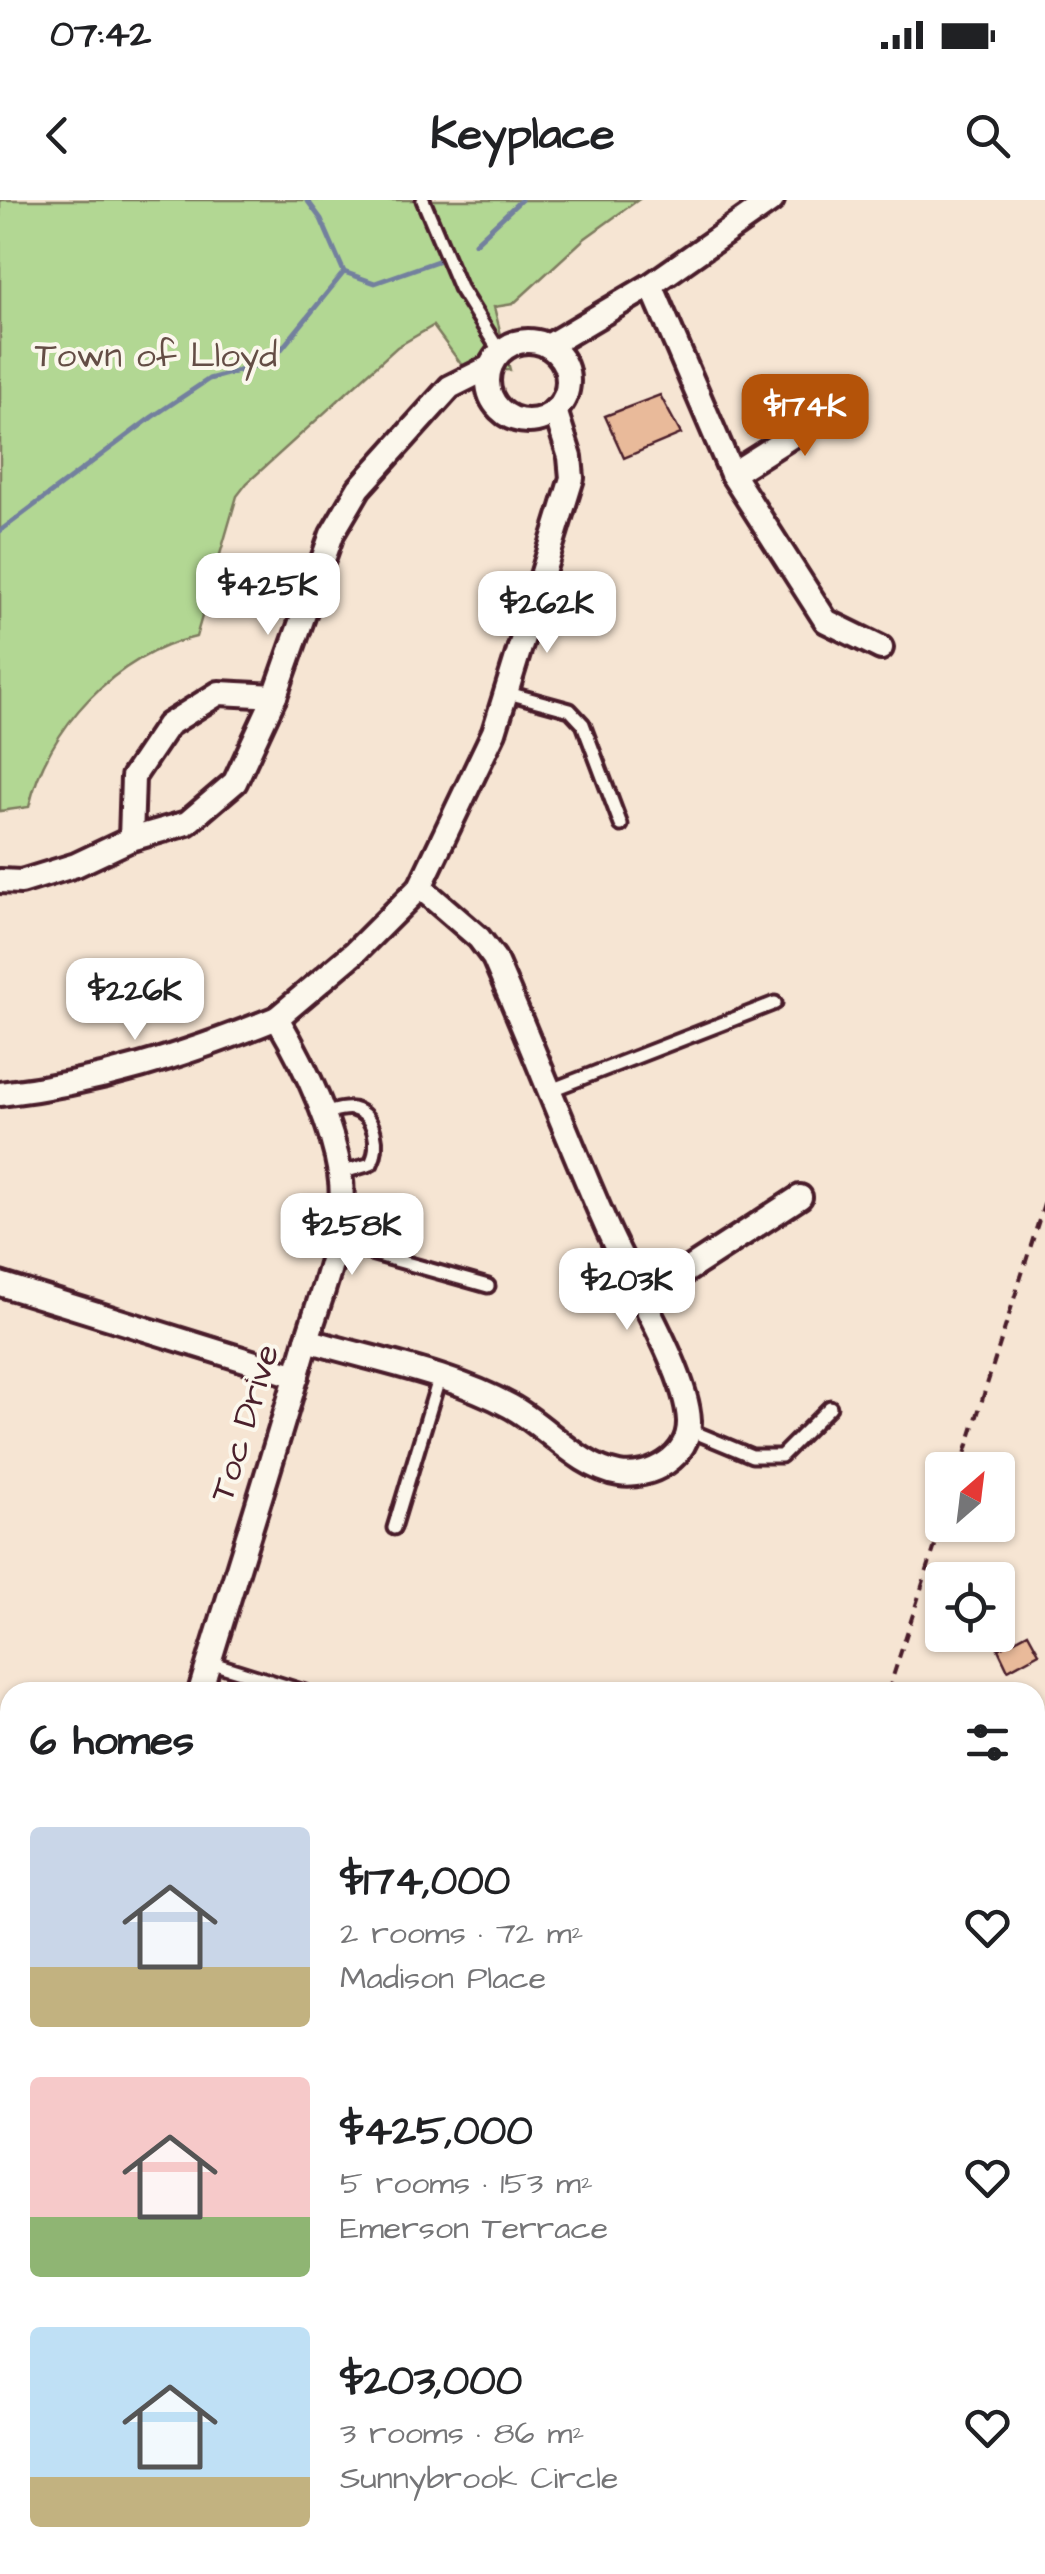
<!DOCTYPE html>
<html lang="en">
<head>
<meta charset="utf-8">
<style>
	:root { --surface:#fff; --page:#f2f2f2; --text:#202124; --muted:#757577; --accent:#b45309 }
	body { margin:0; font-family:"Architects Daughter",sans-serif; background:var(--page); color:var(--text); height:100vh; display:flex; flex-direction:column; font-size:38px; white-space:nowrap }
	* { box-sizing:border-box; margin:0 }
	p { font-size:32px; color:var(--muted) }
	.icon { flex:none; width:55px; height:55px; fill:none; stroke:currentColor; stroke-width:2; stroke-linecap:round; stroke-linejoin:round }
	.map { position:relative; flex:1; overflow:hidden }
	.side { position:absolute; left:0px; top:1482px; width:1045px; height:892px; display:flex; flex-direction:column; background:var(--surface); border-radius:30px 30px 0 0; box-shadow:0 2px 8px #0004 }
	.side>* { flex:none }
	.needle { width:65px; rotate:28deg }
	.controls { position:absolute; left:925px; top:1252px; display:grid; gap:20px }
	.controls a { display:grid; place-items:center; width:90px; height:90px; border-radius:10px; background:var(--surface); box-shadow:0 2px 8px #0004; font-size:50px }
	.price { position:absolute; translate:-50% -85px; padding:0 22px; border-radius:20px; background:#fff; color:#222; font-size:32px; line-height:65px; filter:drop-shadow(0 2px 5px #0008) }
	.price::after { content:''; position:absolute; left:50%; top:60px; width:30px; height:22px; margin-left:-15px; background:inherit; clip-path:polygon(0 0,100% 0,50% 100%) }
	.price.current { background:var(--accent); color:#fff }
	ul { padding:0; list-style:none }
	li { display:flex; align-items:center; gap:30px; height:250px; padding:0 30px }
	li span { display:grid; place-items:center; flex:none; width:280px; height:200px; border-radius:10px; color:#555 }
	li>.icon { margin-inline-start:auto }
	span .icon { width:120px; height:120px; fill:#fffc; stroke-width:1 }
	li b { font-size:42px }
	h2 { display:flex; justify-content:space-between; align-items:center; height:120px; padding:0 30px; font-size:42px }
	.status { display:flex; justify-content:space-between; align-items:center; height:70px; padding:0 50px; background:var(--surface); direction:ltr }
	.status svg { height:28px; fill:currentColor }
	header { display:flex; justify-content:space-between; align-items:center; height:130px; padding:0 30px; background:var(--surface); font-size:45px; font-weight:700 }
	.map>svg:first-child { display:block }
	.green { fill:#b2d793; stroke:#7e7b5f; stroke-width:2.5 }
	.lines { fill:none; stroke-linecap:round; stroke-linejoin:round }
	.stream { stroke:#73809e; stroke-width:5 }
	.building { fill:#e9ba9a; stroke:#4a1f2b; stroke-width:2.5 }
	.service-casing { stroke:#4a1f2b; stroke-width:19 }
	.minor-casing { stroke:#4a1f2b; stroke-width:30 }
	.path { stroke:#4a1f2b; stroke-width:4; stroke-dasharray:10 8; stroke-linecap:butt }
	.service { stroke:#fbf7ec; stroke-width:11 }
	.minor { stroke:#fbf7ec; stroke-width:22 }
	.labels { text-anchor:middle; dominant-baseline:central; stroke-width:8; stroke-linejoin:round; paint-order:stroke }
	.park-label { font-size:35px; fill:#644d45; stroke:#fbf7ec }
	.street-label { font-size:35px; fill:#4a1f2b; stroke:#fbf7ec }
</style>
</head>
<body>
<div class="status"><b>07:42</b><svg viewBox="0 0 49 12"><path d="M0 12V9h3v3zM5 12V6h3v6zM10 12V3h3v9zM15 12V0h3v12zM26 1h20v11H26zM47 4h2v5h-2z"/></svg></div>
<header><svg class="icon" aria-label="back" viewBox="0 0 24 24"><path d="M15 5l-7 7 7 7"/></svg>Keyplace<svg class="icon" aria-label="search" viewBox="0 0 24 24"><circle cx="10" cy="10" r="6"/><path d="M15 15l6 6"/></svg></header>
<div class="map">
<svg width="1045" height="2374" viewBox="0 0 1045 2374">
	<rect width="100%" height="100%" fill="#f6e5d3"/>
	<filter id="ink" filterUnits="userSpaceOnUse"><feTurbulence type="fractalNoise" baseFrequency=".01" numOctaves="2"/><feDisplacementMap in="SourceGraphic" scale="20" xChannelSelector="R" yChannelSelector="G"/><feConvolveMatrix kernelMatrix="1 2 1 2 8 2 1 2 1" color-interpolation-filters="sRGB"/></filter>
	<g filter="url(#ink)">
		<!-- green -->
		<path class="green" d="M0 0H638L584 39 513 104 494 107 510 170 466 171 433 126 397 147 247 283 237 296 196 437C116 454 47 528 29 607L0 611Z"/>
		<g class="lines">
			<!-- stream -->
			<g class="stream">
				<path d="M307 0 321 19 344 72 375 83 443 59"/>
				<path d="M475 43 521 0"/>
				<path d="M0 331 152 217 209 179 271 162 344 72"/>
			</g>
		</g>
		<!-- building -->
		<g class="building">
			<path d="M660 195 681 234 624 258 605 216Z"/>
			<path d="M1028 1433 1039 1453 1008 1470 998 1449Z"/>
		</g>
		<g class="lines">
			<!-- service casing -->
			<g class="service-casing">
				<g id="service">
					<path d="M423 0 460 88 500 152"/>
					<path d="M508 493 570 510 583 524 621 625"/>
					<path d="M551 890 775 803"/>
					<path d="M321 914C331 912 343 907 353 909 376 915 380 946 371 964L340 973"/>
					<path d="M335 1043 488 1086"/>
					<path d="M687 1229 752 1256H781L830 1207"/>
					<path d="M394 1328 439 1179"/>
					<path d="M209 1462 305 1492"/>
				</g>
			</g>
			<!-- minor casing -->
			<g class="minor-casing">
				<g id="minor">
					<path d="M651 85 732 274 826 421 881 448"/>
					<circle cx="528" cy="181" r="40"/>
					<path d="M548 146 651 85 772 0"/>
					<path d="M732 274 850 199"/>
					<path d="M131 639 133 577 168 525 219 493 275 496"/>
					<path d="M0 681 21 682 76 665 131 639 187 623 235 582 275 496 332 334 359 288 450 187 490 167"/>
					<path d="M0 894C98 883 185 855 277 818"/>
					<path d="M0 1084 297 1176"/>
					<path d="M640 1101 800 997"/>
					<path d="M307 1140C374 1160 449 1173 510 1206 546 1225 578 1267 619 1274 650 1279 690 1257 689 1221 687 1171 627 1075 606 1025 567 937 533 847 494 758L479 738 420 687"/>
					<path d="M200 1492C235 1376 273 1260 306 1143 322 1090 349 1029 340 973 331 920 304 864 277 818L354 753 420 687 494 532 572 278 570 257 555 210"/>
					<path d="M0 1578 10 1595"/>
					<path d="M1035 1671 1045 1655"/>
					<path d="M1035 1771 1045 1798"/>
					<path d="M1035 1969 1045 1965"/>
					<path d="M1035 2243 1045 2238"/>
					<path d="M0 2272 10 2283"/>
					<path d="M583 2365 598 2374"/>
					<path d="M803 2370 814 2365"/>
					<path d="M180 2374 182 2365"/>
				</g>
			</g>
			<!-- path -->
			<g class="path">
				<path d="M960 1270 1045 1001"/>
				<path d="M888 1492 942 1324"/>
				<path d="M626 2374 628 2365"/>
			</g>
			<!-- service -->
			<use href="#service" class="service"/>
			<!-- minor -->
			<use href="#minor" class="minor"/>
		</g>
	</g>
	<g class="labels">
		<!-- park labels -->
		<g class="park-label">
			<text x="156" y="155">Town of Lloyd</text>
		</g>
		<!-- street labels -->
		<g class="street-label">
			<text transform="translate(245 1223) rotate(-73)">Toc Drive</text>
		</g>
	</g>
</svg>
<div class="controls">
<a><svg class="needle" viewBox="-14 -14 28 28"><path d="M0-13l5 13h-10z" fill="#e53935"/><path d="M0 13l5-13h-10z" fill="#757577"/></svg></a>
<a><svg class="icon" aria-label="locate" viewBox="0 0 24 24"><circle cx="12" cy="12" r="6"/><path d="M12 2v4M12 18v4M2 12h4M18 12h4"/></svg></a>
</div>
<b class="price current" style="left:805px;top:259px">$174K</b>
<b class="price" style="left:268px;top:438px">$425K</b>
<b class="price" style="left:547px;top:456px">$262K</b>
<b class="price" style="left:135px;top:843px">$226K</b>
<b class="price" style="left:352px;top:1078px">$258K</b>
<b class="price" style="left:627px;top:1133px">$203K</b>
<section class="side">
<h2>6 homes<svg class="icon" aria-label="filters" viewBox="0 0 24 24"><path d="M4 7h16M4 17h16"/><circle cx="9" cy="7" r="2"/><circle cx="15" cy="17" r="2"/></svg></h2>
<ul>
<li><span style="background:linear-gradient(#c9d6e8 70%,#c2b280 0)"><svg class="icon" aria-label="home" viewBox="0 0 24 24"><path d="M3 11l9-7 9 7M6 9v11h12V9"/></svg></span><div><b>$174,000</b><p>2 rooms · 72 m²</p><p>Madison Place</p></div><svg class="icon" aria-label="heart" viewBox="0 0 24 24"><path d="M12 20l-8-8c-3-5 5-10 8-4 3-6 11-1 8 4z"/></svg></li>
<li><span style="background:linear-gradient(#f6c9c9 70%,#8fb573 0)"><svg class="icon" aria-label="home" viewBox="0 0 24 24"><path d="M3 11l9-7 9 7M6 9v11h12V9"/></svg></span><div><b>$425,000</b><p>5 rooms · 153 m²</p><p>Emerson Terrace</p></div><svg class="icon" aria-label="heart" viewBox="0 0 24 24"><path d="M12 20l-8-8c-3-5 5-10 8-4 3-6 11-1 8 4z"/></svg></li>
<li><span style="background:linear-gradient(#bfe0f5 75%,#c2b280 0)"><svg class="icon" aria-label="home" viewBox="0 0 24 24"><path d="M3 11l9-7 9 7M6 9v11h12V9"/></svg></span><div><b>$203,000</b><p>3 rooms · 86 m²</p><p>Sunnybrook Circle</p></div><svg class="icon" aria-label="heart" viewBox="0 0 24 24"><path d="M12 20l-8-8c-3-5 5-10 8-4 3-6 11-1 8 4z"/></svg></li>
</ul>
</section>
</div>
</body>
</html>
